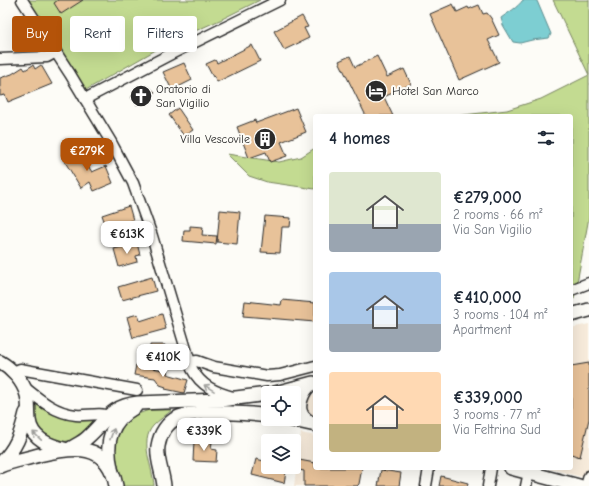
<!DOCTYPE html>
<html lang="en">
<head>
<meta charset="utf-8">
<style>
	:root { --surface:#fff; --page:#f6f6f7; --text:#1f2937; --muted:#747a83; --accent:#b45309 }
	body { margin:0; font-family:"Comic Neue",sans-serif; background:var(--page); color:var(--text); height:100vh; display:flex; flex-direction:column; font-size:15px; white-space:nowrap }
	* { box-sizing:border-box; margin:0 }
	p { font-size:13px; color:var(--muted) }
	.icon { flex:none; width:22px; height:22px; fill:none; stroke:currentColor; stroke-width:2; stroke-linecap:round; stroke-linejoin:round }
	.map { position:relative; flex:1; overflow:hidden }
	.sheet { position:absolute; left:313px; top:114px; width:260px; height:356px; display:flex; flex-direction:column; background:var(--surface); border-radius:4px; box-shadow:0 4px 16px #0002 }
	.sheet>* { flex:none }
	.hud { position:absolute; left:12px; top:16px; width:241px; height:36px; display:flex; gap:8px }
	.controls { position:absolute; left:261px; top:386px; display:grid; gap:8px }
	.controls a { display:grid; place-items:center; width:40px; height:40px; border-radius:4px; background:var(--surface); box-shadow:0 4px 16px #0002; font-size:20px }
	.price { position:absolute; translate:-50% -34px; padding:0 9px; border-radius:8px; background:#fff; color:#222; font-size:13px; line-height:26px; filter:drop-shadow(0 1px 2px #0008) }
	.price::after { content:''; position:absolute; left:50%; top:24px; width:12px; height:9px; margin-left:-6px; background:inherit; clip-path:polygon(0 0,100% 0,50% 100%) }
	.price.current { background:var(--accent); color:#fff }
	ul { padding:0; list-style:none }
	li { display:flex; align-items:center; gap:12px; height:100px; padding:0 16px }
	li span { display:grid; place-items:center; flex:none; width:112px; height:80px; border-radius:4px; color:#555 }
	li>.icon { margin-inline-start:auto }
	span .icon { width:48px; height:48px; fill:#fffc; stroke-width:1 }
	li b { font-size:17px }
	h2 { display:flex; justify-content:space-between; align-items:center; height:48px; padding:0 16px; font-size:17px }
	.chip { padding:0 14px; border-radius:4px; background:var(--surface); box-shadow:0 4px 16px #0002; font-size:14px; line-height:36px }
	.chip.current { background:var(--accent); color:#fff }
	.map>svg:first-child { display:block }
	.built { fill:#f7ebdb }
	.green { fill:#c3db91; stroke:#77835e }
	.water { fill:#7dced2; stroke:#5c8d8f }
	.building { fill:#e8c299; stroke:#2b2b2b }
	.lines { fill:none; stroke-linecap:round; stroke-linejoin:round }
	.minor-casing { stroke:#2b2b2b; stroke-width:13 }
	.major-casing { stroke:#2b2b2b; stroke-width:16 }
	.minor { stroke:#fdfcf7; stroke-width:10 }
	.major { stroke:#fdfcf7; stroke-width:13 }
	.oneway { stroke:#9e9e9b }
	.labels { text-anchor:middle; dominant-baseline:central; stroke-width:4; stroke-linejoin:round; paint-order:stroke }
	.poi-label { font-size:12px; fill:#2b2b2b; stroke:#fdfcf7; text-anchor:start }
</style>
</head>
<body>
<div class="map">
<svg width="589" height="486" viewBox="0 0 589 486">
	<rect width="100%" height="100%" fill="#fdfcf7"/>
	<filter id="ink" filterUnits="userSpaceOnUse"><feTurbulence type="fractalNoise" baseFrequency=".025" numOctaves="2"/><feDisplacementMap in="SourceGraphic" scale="8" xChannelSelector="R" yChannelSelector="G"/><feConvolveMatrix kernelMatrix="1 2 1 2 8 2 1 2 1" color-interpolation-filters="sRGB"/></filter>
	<g filter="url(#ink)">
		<!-- built -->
		<g class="built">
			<path d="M589 324V479L547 468H571V328Z"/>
			<path d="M315 394V417L308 415 304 397Z"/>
			<path d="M301 433 315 436V468L357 486H294Z"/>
		</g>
		<!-- green -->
		<g class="green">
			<path d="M28 0H260L220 20 168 43 84 91Z"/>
			<path d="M553 0H589V75Z"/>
			<path d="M589 75V217L574 299H571V116H455L507 110 541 99Z"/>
			<path d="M315 148V189L267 182 249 176 227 154 279 162 301 157Z"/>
			<path d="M37 403 94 419 95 423C90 428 83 436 76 439 62 444 45 442 38 428 34 421 36 410 37 403Z"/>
			<path d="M149 410H172C166 415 159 420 153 426 139 442 153 467 154 486H123L114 448 118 430 126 420 135 415Z"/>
		</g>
		<!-- water -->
		<path class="water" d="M523 0H535L537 1 551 34 549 38 532 40 520 43 513 42 503 25 501 18C509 12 517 8 523 0Z"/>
		<!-- building -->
		<g class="building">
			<path d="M58 0H83L61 14 54 3Z"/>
			<path d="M453 4 457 12 468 7 469 9 479 5 483 14 487 13 491 18 499 35 488 40 499 62 459 80 430 14Z"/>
			<path d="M302 16 308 27 304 28 309 38 284 50 274 31Z"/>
			<path d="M252 45 260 61 217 82 214 76 213 77 206 64 215 60 217 63Z"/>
			<path d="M350 56 355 67 377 56 387 77 404 69 411 84 384 97 393 116H366L339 61Z"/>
			<path d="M184 63 192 80 172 90 163 72Z"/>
			<path d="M33 65 35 69 41 65 52 84 8 102 5 95 0 96V78L12 74 23 67 25 70Z"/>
			<path d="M145 87H149L155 92 137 105 131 97Z"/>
			<path d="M178 108 193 130 184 136 169 115Z"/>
			<path d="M296 108 306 132 281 142 287 156 270 162 266 152 249 158 237 127 255 120 256 123Z"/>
			<path d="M76 148 92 172 106 166 113 183 94 191 90 182 81 188 62 157Z"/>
			<path d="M129 206 133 220 107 229 102 215Z"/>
			<path d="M220 210 240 212 237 244 217 242Z"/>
			<path d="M265 216 291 218 290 227H282L280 253 261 252Z"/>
			<path d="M190 226 203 227 202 235 217 236 216 244 183 241 184 230H190Z"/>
			<path d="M137 243 140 255 136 256 137 262 119 267 114 249Z"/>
			<path d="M152 277 156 291 122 300 118 287Z"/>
			<path d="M282 300 315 303V322L243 316 245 301 281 305Z"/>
			<path d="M138 314 140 321 162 314 166 329 133 338 127 317Z"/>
			<path d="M150 345H165V349H175L174 357 150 356Z"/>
			<path d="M589 363V419L580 457 571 454V366Z"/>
			<path d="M136 365 168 371 167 374 188 380 184 393 165 389 166 387 160 385 155 378 134 375Z"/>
			<path d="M194 441 212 442 211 449 217 450 216 462 193 461Z"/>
			<path d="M256 459 268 462V467H287L284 483 252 475Z"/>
			<path d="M294 459 315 463V468H362L359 484 357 486H304V471L294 469Z"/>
			<path d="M381 470 401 473 399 486H378Z"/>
			<path d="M441 476 468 483 467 486H439Z"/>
		</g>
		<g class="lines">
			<!-- minor casing -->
			<g class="minor-casing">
				<g id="minor">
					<path d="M22 0 70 74 111 142 133 183 152 236 192 369C201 386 215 392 233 397"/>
					<path d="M0 59 47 57 56 52"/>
					<path d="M85 99 171 54 280 0"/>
					<path d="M571 290 589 283"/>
					<path d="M189 362 197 361 214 367 267 376 280 375 315 366"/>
					<path d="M13 372 20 369 137 390"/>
					<path d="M24 387C40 400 55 413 76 415 85 416 102 412 107 416"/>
					<path d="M426 486 429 468"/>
					<path d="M488 486 491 468"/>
					<path d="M526 486 529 472"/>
					<path d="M586 486 589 476"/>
				</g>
			</g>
			<!-- major casing -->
			<g class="major-casing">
				<g id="major">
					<path d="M571 315 589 310"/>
					<path d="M0 362C12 369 23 381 27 395 29 403 28 411 29 420 31 438 48 445 64 449"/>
					<path d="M311 384C303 390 296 406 302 415 305 420 311 423 315 425"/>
					<path d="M275 393 313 383"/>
					<path d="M288 419 311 424"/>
					<path d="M70 449C76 445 83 442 88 437 107 420 109 407 138 403L220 400 268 394"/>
					<path d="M0 464C16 449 21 434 26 413"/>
					<path d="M0 466C12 461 26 459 39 455 73 447 108 441 116 486"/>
					<path d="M111 468C105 442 110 421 135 407"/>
					<path d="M511 468 579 486"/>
					<path d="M164 486C163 473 156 459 158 446 160 434 167 422 179 417 195 410 249 413 268 416"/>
				</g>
			</g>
			<!-- minor -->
			<use href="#minor" class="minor"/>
			<!-- major -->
			<use href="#major" class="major"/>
		</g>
		<!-- one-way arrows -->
		<defs><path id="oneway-shaft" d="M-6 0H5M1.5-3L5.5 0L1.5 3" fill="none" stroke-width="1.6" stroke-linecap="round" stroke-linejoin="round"/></defs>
		<g class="oneway">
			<use href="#oneway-shaft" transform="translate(209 388) rotate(-149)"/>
			<use href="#oneway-shaft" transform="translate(112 434) rotate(-70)"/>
			<use href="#oneway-shaft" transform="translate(37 436) rotate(-136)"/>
		</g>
	</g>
	<!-- icons -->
	<defs>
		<g id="hotel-disc" transform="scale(1.15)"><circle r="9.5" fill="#2b2b2b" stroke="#fdfcf7"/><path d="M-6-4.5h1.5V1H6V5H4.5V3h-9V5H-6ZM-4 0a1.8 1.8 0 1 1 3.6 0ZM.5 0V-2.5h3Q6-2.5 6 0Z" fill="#fff"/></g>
		<g id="church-disc" transform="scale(1.15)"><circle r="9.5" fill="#2b2b2b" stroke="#fdfcf7"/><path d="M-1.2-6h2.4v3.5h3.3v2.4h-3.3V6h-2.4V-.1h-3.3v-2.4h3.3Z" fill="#fff"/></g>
		<g id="building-disc" transform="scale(1.15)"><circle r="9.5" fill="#2b2b2b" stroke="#fdfcf7"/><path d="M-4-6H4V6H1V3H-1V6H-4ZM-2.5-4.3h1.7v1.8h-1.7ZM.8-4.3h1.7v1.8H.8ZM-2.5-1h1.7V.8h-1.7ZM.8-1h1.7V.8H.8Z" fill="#fff"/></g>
	</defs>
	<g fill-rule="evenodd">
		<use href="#hotel-disc" x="376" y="91"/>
		<use href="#church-disc" x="141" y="96"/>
		<use href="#building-disc" x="265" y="139"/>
	</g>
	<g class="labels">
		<!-- poi labels -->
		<g class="poi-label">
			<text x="156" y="89">Oratorio di<tspan x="156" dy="14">San Vigilio</tspan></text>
			<text x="392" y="91">Hotel San Marco</text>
			<text x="250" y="139" text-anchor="end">Villa Vescovile</text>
		</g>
	</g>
</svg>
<div class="controls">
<a><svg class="icon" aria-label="locate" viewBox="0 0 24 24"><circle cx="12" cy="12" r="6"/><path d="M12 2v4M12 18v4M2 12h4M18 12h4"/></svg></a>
<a><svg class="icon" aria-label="layers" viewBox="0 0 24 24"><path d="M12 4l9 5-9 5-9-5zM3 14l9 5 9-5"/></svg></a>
</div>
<b class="price current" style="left:87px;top:172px">€279K</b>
<b class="price" style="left:127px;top:255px">€613K</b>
<b class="price" style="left:163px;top:378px">€410K</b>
<b class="price" style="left:204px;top:452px">€339K</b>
<div class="hud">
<a class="chip current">Buy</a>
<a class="chip">Rent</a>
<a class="chip">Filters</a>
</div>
<section class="sheet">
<h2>4 homes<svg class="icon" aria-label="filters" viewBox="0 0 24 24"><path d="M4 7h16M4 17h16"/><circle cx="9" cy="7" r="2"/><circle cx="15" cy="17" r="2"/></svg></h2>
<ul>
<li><span style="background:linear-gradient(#dfe7d0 65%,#9aa5b1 0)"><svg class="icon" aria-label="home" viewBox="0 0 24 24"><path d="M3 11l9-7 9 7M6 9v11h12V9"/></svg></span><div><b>€279,000</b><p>2 rooms · 66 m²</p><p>Via San Vigilio</p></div></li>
<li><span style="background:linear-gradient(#a9c7e8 65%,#9aa5b1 0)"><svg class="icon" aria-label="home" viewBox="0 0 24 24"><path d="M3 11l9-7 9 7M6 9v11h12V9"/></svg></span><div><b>€410,000</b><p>3 rooms · 104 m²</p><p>Apartment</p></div></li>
<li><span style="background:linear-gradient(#ffd9b3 65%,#c2b280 0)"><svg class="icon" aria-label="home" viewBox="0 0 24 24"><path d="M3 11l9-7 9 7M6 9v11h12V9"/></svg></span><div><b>€339,000</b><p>3 rooms · 77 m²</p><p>Via Feltrina Sud</p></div></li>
</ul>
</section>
</div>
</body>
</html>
